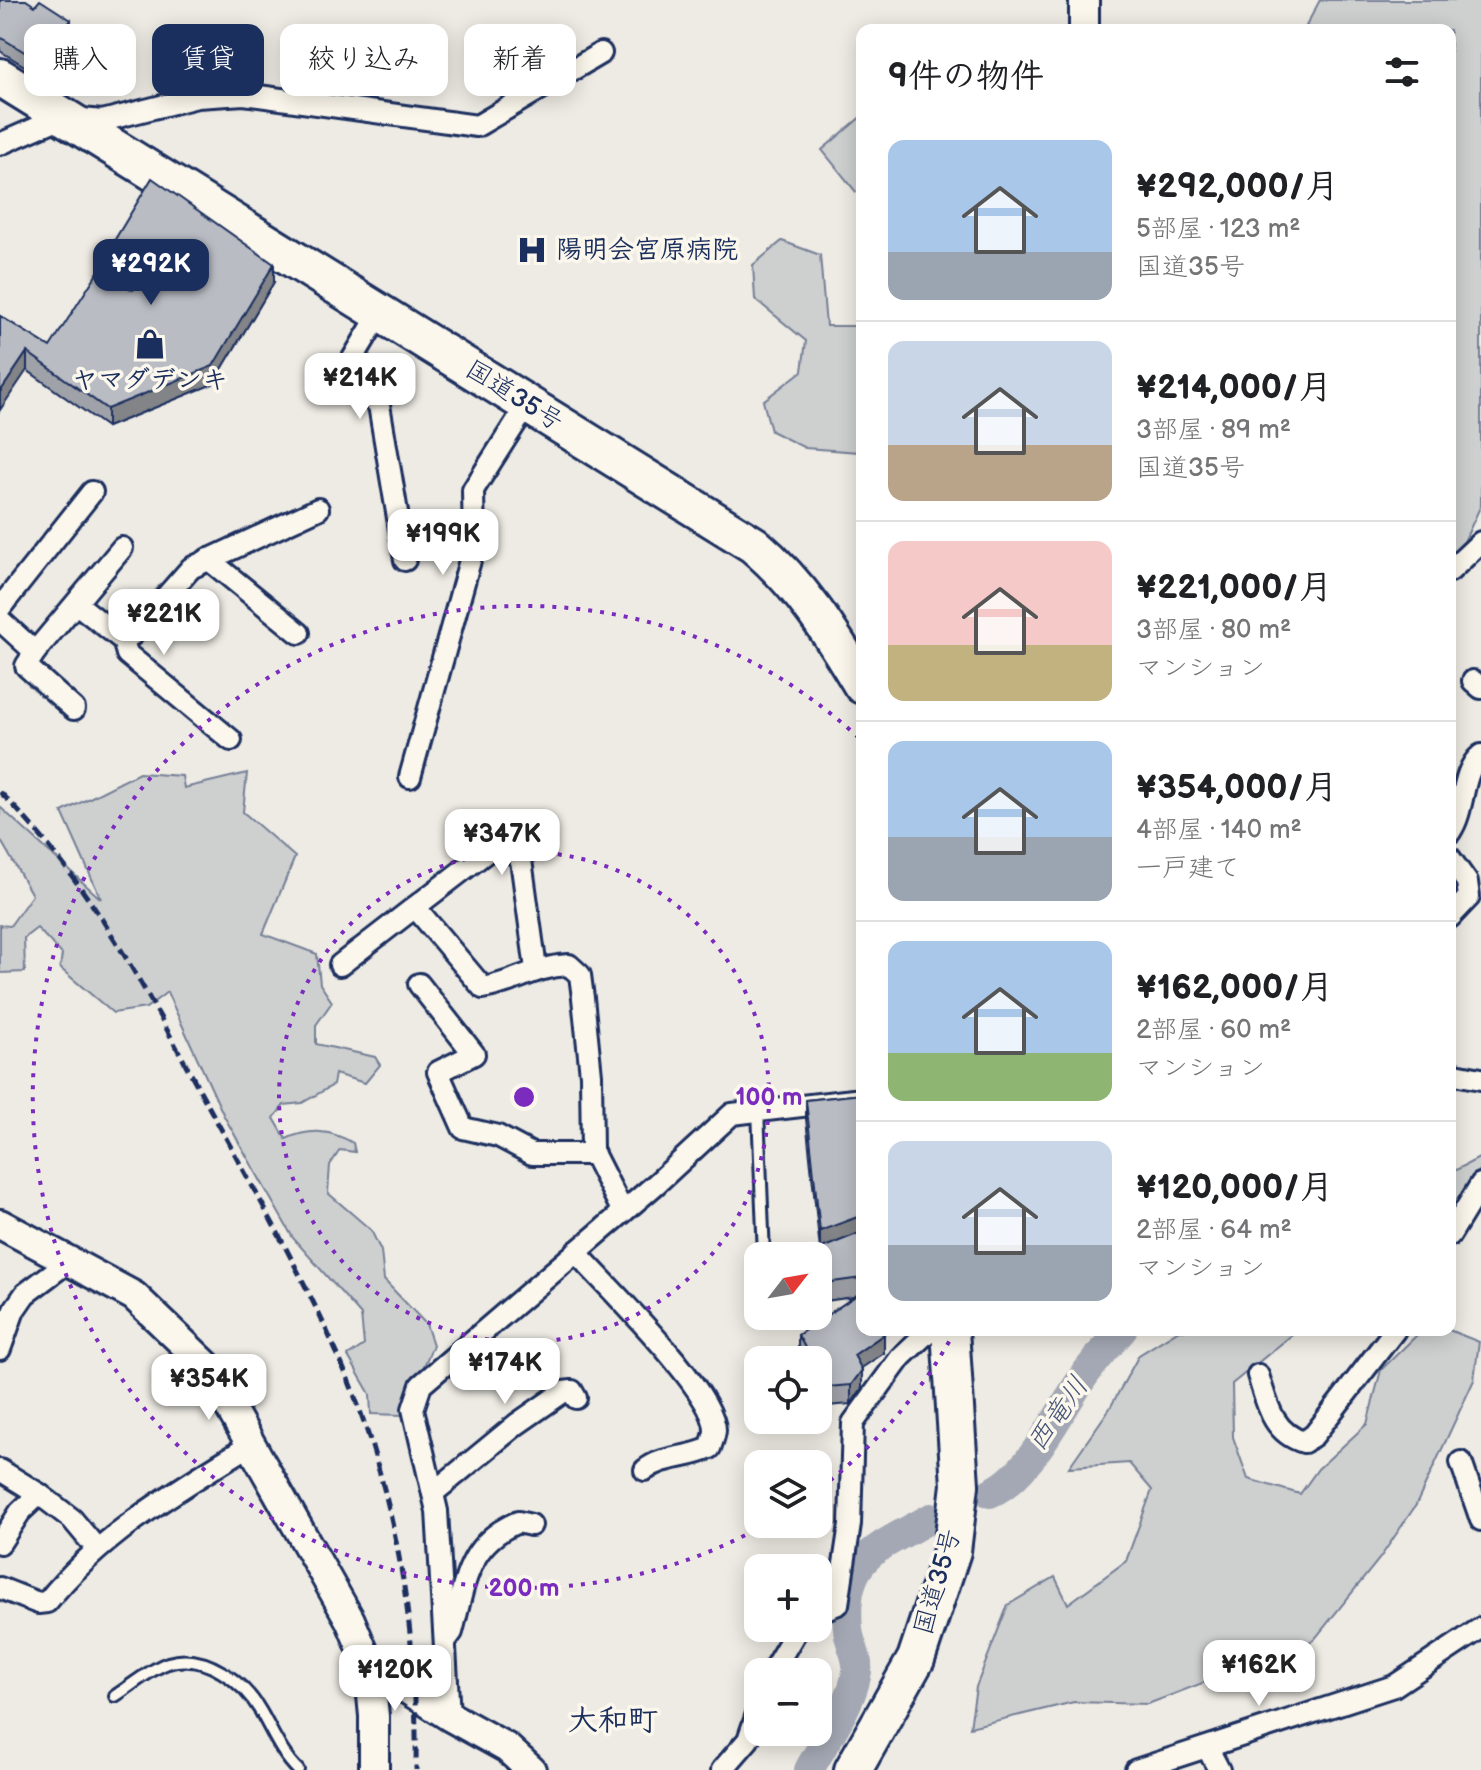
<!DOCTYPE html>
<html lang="ja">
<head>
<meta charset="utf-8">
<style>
	:root { --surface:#fff; --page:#f2f2f2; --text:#202124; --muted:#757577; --line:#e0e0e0; --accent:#1b2f5e }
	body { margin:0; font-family:"Balsamiq Sans","Klee One",sans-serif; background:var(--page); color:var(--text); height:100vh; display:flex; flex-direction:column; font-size:30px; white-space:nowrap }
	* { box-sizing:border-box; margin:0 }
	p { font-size:26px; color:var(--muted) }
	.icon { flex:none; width:44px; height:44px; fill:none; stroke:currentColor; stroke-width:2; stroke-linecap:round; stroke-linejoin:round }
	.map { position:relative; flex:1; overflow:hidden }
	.side { position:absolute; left:856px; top:24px; width:600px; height:1312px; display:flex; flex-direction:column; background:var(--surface); border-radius:16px; box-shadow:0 4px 20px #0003 }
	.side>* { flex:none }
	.guide { position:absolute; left:24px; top:24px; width:712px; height:72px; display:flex; gap:16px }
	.needle { width:52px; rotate:59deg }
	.tools { position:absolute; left:744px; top:1242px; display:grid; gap:16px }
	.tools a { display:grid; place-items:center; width:88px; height:88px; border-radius:16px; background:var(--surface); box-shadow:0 4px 20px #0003; font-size:40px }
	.price { position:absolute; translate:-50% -68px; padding:0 18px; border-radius:16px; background:#fff; color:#222; font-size:26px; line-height:52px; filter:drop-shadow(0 2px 4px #0008) }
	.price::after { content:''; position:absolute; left:50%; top:48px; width:24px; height:18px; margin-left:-12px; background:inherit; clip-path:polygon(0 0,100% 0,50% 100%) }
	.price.active { background:var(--accent); color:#fff }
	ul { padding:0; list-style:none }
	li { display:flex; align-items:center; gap:24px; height:200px; padding:0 32px }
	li+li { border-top:2px solid var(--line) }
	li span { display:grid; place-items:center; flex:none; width:224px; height:160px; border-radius:16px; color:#555 }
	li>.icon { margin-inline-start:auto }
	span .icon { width:96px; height:96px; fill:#fffc; stroke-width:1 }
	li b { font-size:34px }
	h2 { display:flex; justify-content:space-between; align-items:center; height:96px; padding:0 32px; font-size:34px }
	.chip { padding:0 28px; border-radius:16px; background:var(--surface); box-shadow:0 4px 20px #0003; font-size:28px; line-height:72px }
	.chip.active { background:var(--accent); color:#fff }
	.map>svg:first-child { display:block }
	.green { fill:#cecfcf; stroke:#747f96; stroke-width:2 }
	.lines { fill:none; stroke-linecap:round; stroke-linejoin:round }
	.river { stroke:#a3a8b4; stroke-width:30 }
	.lane-casing { stroke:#1b2f5e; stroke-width:16 }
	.street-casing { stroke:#1b2f5e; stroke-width:26 }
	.secondary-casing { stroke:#1b2f5e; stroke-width:34 }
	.highway-casing { stroke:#1b2f5e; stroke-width:42 }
	.lane { stroke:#fbf7ec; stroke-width:10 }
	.street { stroke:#fbf7ec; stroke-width:20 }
	.secondary { stroke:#fbf7ec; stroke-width:28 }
	.highway { stroke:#fbf7ec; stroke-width:36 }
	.rail { stroke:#1b2f5e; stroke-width:5; stroke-dasharray:12 6; stroke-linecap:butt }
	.wall { fill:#9fa2a8; stroke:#1b2f5e; stroke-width:2 }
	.shaded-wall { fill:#828488; stroke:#1b2f5e; stroke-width:2 }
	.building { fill:#b9bcc3; stroke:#1b2f5e; stroke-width:2 }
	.ring { fill:none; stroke:#7b2cbf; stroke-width:4; stroke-dasharray:4 8 }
	.labels { text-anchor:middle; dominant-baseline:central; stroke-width:7; stroke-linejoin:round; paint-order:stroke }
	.poi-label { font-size:26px; font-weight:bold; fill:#1b2f5e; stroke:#fbf7ec; text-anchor:start }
	.street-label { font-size:26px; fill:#1b2f5e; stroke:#fbf7ec }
	.water-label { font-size:28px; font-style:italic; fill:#445378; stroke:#fbf7ec }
	.quarter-label { font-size:30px; font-weight:bold; fill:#1b2f5e; stroke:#fbf7ec }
	.centre { fill:#7b2cbf; stroke:#fbf7ec; stroke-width:4 }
	.ring-label { font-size:24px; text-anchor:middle; font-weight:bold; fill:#7b2cbf; stroke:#fbf7ec; stroke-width:7; stroke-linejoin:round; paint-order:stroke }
</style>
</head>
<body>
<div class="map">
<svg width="1481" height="1770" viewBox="0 0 1481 1770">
	<rect width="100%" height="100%" fill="#eeebe4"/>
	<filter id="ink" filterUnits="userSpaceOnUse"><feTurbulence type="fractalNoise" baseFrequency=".0125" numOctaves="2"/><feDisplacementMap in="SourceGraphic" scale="16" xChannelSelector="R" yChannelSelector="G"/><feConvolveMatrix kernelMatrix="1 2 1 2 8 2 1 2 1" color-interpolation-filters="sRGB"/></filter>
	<g filter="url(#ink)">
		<!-- green -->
		<g class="green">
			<path d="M1320 0H1481V505L1450 572V30H1313L1306 26Z"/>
			<path d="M862 116V191L856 192 822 150Z"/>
			<path d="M782 241 820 255 826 326H862V456L859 452 805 448 771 431 763 401 802 371 806 341 755 299 753 265Z"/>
			<path d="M139 773 182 776 184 788 247 773 243 812 295 857 263 934 317 954 320 984 332 1002 316 1025V1044L375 1057 380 1065 365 1083 335 1074 333 1085 302 1103 284 1105 274 1118 286 1139C311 1128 331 1130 353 1143L355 1152 340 1150 330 1165 328 1193 371 1230 381 1251 384 1280 426 1324 433 1345 403 1415 371 1414 370 1394 348 1356 364 1345 361 1315 293 1238 224 1116 167 992 146 1008 113 1013 60 968 62 954 37 928 24 938 25 972 0 973V925L10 926 32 895 0 839V807L101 899 62 812Z"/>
			<path d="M1481 1157V1168L1450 1218V1173Z"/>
			<path d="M1179 1330H1298L1232 1384 1233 1437 1248 1479 1300 1494 1318 1469 1367 1424 1381 1370 1422 1330H1449L1479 1342 1474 1380 1416 1505 1380 1558 1314 1640 1148 1704 1074 1702 970 1727 976 1687 1008 1605 1055 1577 1068 1604 1126 1561 1152 1490 1129 1463 1069 1467 1110 1408 1139 1355Z"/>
		</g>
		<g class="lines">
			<!-- river -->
			<g class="river">
				<path d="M990 1493C1031 1476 1060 1408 1086 1373 1097 1358 1110 1344 1122 1330"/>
				<path d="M809 1770C825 1740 852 1705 857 1671 859 1658 849 1643 848 1629 841 1557 876 1549 931 1518"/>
			</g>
			<!-- lane casing -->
			<g class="lane-casing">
				<g id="lane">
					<path d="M758 1110 764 1256"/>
					<path d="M115 1696C131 1686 150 1669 168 1663 205 1652 244 1682 261 1712 272 1731 282 1755 298 1770"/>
				</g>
			</g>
			<!-- street casing -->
			<g class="street-casing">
				<g id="street">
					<path d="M0 144 62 117 102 121 197 97 244 94 477 126 601 53"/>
					<path d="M380 313 346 370 351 380 379 405 405 560"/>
					<path d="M208 559 299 633"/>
					<path d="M1450 571 1481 542"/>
					<path d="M77 604 123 640 127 654 231 740"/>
					<path d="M0 608 92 492"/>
					<path d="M0 620 35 652 122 548"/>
					<path d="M123 640 133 634 191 568 318 509"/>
					<path d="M35 652 26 666 74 709"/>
					<path d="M1473 681 1481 688"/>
					<path d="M410 777 474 546 473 490 527 405"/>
					<path d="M1450 832C1466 809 1460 772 1481 755"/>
					<path d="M1450 858 1467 882 1469 897 1450 917"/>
					<path d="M415 907 493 847 513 852 521 860 536 969"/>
					<path d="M340 965 415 907 483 988C516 983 531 967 569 965L580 975 583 998 591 1075 592 1151 623 1212"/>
					<path d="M419 984 474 1054 438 1072 463 1128 498 1136 532 1154H594"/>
					<path d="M1450 1073 1481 1079"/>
					<path d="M1450 1235 1481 1184"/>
					<path d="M576 1252C605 1285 715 1391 715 1430 715 1435 712 1442 710 1448 688 1459 664 1455 645 1470"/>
					<path d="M0 1349 14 1310 25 1294 69 1261"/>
					<path d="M1258 1375C1267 1403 1272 1433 1304 1442L1314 1435 1395 1330"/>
					<path d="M1461 1462 1481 1520"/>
					<path d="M0 1470 39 1494 20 1512 0 1543"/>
					<path d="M433 1493 517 1424 563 1392 572 1391 576 1398"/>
					<path d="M39 1494 72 1519 97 1549"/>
					<path d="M0 1588 38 1603 47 1602C101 1534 179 1489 252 1444"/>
					<path d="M818 1612 838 1604 850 1524 853 1423 901 1357 930 1330"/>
					<path d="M446 1640 452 1632C465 1583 467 1543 518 1522L531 1525"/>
					<path d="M772 1672 798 1628"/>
					<path d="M449 1716 437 1511 413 1409 421 1385 656 1184 732 1114 862 1099"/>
					<path d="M1208 1749 1219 1770"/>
					<path d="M722 1770 748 1740 758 1711"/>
					<path d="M1136 1770 1394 1686 1481 1628"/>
				</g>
			</g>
			<!-- secondary casing -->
			<g class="secondary-casing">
				<g id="secondary">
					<path d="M1084 30V0"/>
					<path d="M0 1224 134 1296 206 1365 350 1620 369 1665 374 1716V1770"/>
					<path d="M369 1665 449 1716 507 1748 531 1770"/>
				</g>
			</g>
			<!-- highway casing -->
			<g class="highway-casing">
				<g id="highway">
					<path d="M0 77 754 545C801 585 831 633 862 685"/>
					<path d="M853 1770 916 1659 952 1551 960 1485 950 1330"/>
				</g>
			</g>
			<!-- lane -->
			<use href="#lane" class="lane"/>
			<!-- street -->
			<use href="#street" class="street"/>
			<!-- secondary -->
			<use href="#secondary" class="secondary"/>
			<!-- highway -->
			<use href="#highway" class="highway"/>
			<!-- rail -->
			<path class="rail" d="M0 792C89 880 145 989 204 1098 254 1190 308 1282 348 1379 398 1504 418 1636 416 1770"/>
		</g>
		<!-- wall -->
		<g class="wall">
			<path d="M0 0 71 34 41 76 0 51Z"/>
			<path d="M114 241 274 282 213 384 107 427 27 370 0 316 50 347 133 290 140 278 114 259Z"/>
			<path d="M862 1094V1296H858L884 1353 861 1368 862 1388 851 1404 827 1406 818 1389V1360H802L798 1354V1335L854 1297 825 1301 822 1266V1249L820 1250 806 1119V1100Z"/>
		</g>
		<!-- shaded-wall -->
		<g class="shaded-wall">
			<path d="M71 20V34L41 76V62Z"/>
			<path d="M274 264V282L213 384 107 427V409Z"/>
			<path d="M27 352V370L0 410V392Z"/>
			<path d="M860 1216V1234L820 1250V1231Z"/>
			<path d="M884 1334V1353L854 1373V1355Z"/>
			<path d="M862 1370V1388L851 1404V1385Z"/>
		</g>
		<!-- building -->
		<g class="building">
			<path d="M0 0H26L35 6 40 0 71 20 41 62 0 37Z"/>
			<path d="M152 178 274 264 213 366 107 409 27 352 0 392V316L50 347 98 272 133 290 148 265 114 241Z"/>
			<path d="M862 1094V1216H860L820 1231 806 1100Z"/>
			<path d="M862 1232V1278L825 1283 822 1248Z"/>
			<path d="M857 1295 862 1302V1330H881L884 1334 854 1355 862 1370 851 1385 827 1387 818 1371V1360H812L798 1335Z"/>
		</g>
	</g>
	<!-- distance rings -->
	<g class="ring">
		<circle cx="524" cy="1097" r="245"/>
		<path d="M955 1331A491 491 0 0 1 819 1489M766 1524A491 491 0 1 1 862 741"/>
	</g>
	<!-- icons -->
	<defs>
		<g id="hospital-bare" transform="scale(2.4)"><path d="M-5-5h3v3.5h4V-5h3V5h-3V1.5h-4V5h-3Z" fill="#1b2f5e" stroke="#fbf7ec" stroke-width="2.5" paint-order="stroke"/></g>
		<g id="shop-bare" transform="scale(2.4)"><path d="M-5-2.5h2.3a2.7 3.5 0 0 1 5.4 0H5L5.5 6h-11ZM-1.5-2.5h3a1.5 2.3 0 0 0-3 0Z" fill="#1b2f5e" stroke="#fbf7ec" stroke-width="2.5" paint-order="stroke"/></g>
	</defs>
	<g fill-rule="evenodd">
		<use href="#hospital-bare" x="532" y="250"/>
		<use href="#shop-bare" x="150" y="344"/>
	</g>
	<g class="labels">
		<!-- poi labels -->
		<g class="poi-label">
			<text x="556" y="250">陽明会宮原病院</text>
			<text x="150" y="380" text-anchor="middle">ヤマダデンキ</text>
		</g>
		<!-- street labels -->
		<g class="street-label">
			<text transform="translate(514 396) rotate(32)">国道35号</text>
			<text transform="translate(938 1582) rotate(-74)">国道35号</text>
		</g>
		<!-- water labels -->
		<g class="water-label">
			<text transform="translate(1058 1414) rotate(-55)">西竜川</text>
		</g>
		<!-- quarter labels -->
		<g class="quarter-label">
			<text x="613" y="1721">大和町</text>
		</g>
	</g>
	<circle cx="524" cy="1097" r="12" class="centre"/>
	<g class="ring-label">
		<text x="769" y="1105">100 m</text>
		<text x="524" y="1596">200 m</text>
	</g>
</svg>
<div class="tools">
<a><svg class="needle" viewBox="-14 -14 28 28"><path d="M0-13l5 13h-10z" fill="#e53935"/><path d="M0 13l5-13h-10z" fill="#757577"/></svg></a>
<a><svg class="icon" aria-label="locate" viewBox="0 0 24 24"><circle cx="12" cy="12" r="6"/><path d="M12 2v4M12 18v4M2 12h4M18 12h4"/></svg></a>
<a><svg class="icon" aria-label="layers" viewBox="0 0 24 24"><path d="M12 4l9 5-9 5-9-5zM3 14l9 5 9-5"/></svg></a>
<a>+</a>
<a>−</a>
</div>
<b class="price active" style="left:151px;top:307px">¥292K</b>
<b class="price" style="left:360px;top:421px">¥214K</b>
<b class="price" style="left:443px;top:577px">¥199K</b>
<b class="price" style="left:164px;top:657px">¥221K</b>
<b class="price" style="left:502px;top:877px">¥347K</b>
<b class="price" style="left:505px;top:1406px">¥174K</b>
<b class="price" style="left:209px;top:1422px">¥354K</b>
<b class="price" style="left:1259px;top:1708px">¥162K</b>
<b class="price" style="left:395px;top:1713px">¥120K</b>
<div class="guide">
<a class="chip">購入</a>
<a class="chip active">賃貸</a>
<a class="chip">絞り込み</a>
<a class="chip">新着</a>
</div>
<section class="side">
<h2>9件の物件<svg class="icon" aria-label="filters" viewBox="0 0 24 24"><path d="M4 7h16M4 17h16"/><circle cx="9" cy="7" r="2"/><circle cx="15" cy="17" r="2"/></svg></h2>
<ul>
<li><span style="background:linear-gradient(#a9c7e8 70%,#9aa5b1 0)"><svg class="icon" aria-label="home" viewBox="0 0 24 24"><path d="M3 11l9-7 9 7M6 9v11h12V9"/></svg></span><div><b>¥292,000/月</b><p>5部屋 · 123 m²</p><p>国道35号</p></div></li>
<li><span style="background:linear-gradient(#c9d6e8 65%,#b9a48a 0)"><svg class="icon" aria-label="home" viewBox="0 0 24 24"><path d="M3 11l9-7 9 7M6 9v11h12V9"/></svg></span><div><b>¥214,000/月</b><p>3部屋 · 89 m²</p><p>国道35号</p></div></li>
<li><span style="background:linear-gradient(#f6c9c9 65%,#c2b280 0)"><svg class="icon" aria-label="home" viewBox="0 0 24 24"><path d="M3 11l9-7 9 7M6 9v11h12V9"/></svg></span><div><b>¥221,000/月</b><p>3部屋 · 80 m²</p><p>マンション</p></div></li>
<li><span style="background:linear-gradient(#a9c7e8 60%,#9aa5b1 0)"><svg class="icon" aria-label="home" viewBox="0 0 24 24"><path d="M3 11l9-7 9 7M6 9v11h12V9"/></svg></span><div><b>¥354,000/月</b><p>4部屋 · 140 m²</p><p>一戸建て</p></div></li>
<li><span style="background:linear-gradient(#a9c7e8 70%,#8fb573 0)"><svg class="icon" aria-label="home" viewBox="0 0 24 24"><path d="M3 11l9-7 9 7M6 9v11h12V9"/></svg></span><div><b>¥162,000/月</b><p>2部屋 · 60 m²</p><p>マンション</p></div></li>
<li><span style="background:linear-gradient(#c9d6e8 65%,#9aa5b1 0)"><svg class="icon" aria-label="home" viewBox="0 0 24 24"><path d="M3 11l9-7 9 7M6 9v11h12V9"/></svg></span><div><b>¥120,000/月</b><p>2部屋 · 64 m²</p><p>マンション</p></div></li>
</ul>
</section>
</div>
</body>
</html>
